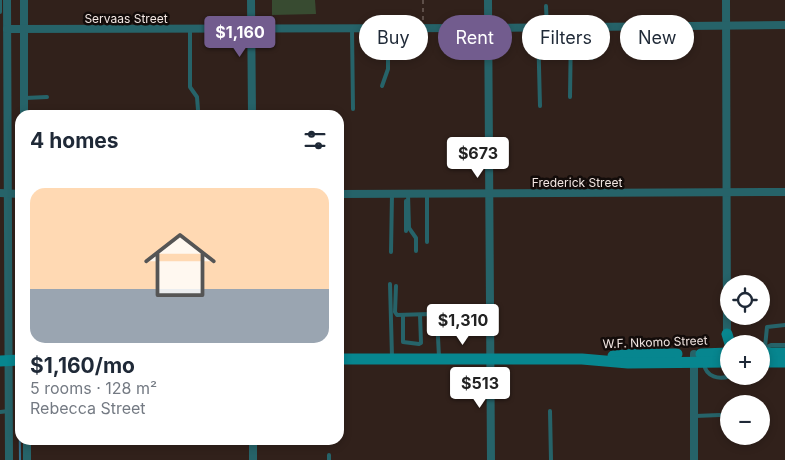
<!DOCTYPE html>
<html lang="en">
<head>
<meta charset="utf-8">
<style>
	:root { --surface:#fff; --page:#f2f2f3; --text:#1f2937; --muted:#747a83; --accent:#725c8e }
	body { margin:0; font-family:Inter,sans-serif; background:var(--page); color:var(--text); height:100vh; display:flex; flex-direction:column; font-size:19px; white-space:nowrap }
	* { box-sizing:border-box; margin:0 }
	p { font-size:16px; color:var(--muted) }
	.icon { flex:none; width:28px; height:28px; fill:none; stroke:currentColor; stroke-width:2; stroke-linecap:round; stroke-linejoin:round }
	.map { position:relative; flex:1; overflow:hidden }
	.sheet { position:absolute; left:15px; top:110px; width:329px; height:335px; display:flex; flex-direction:column; background:var(--surface); border-radius:15px; box-shadow:0 2px 8px #0003 }
	.sheet>* { flex:none }
	.hud { position:absolute; left:359px; top:15px; width:351px; height:45px; display:flex; gap:10px }
	.fabs { position:absolute; left:720px; top:275px; display:grid; gap:10px }
	.fabs a { display:grid; place-items:center; width:50px; height:50px; border-radius:50%; background:var(--surface); box-shadow:0 2px 8px #0003; font-size:25px }
	.price { position:absolute; translate:-50% -42px; padding:0 11px; border-radius:5px; background:#fff; color:#222; font-size:16px; line-height:32px; filter:drop-shadow(0 1px 2px #0008) }
	.price::after { content:''; position:absolute; left:50%; top:30px; width:15px; height:11px; margin-left:-8px; background:inherit; clip-path:polygon(0 0,100% 0,50% 100%) }
	.price.selected { background:var(--accent); color:#fff }
	ul { padding:0; list-style:none }
	li { display:grid; align-content:center; gap:10px; height:265px; padding:0 15px }
	li span { display:grid; place-items:center; height:155px; border-radius:15px; color:#555 }
	li>.icon { margin-inline-start:auto }
	span .icon { width:90px; height:90px; fill:#fffc; stroke-width:1 }
	li b { font-size:21px }
	h2 { display:flex; justify-content:space-between; align-items:center; height:60px; padding:0 15px; font-size:21px }
	.pill { padding:0 18px; border-radius:22px; background:var(--surface); box-shadow:0 2px 8px #0003; font-size:18px; line-height:45px }
	.pill.selected { background:var(--accent); color:#fff }
	.map>svg:first-child { display:block }
	.green { fill:#384b31 }
	.lines { fill:none; stroke-linecap:round; stroke-linejoin:round }
	.stream { stroke:#337190; stroke-width:2 }
	.path { stroke:#8c7e79; stroke-width:1; stroke-dasharray:4 4; stroke-linecap:butt }
	.lane { stroke:#266369; stroke-width:4 }
	.street { stroke:#266369; stroke-width:8 }
	.secondary { stroke:#07868f; stroke-width:11 }
	.labels { text-anchor:middle; dominant-baseline:central; stroke-width:5; stroke-linejoin:round; paint-order:stroke }
	.street-label { font-size:12px; fill:#f3e7e3; stroke:#130c0a }
</style>
</head>
<body>
<div class="map">
<svg width="785" height="460" viewBox="0 0 785 460">
	<rect width="100%" height="100%" fill="#31211b"/>
	<!-- green -->
	<path class="green" d="M272 0H315L316 14 272 15Z"/>
	<g class="lines">
		<!-- stream -->
		<g class="stream">
			<path d="M18 205 19 355"/>
			<path d="M19 365 20 460"/>
		</g>
		<!-- path -->
		<path class="path" d="M423 0V20"/>
		<!-- lane -->
		<g class="lane">
			<path d="M546 6 547 28"/>
			<path d="M0 12V0"/>
			<path d="M592 27V58"/>
			<path d="M538 28 540 106"/>
			<path d="M190 29V87L197 97 198 110"/>
			<path d="M352 29 353 109"/>
			<path d="M382 86 388 69V29"/>
			<path d="M570 97 571 27"/>
			<path d="M25 98 47 97"/>
			<path d="M408 194 409 228 416 238V251"/>
			<path d="M406 201V231"/>
			<path d="M427 242V194"/>
			<path d="M391 252 392 194"/>
			<path d="M390 284 392 357"/>
			<path d="M396 286 395 312 397 315 430 314 437 318 439 357"/>
			<path d="M403 315V342L419 344 421 343 420 315"/>
			<path d="M765 347 767 327 785 325"/>
			<path d="M765 348 771 345H785"/>
			<path d="M704 364C706 377 719 380 730 376"/>
			<path d="M550 411 551 460"/>
			<path d="M0 412 9 411"/>
			<path d="M695 416 720 415"/>
			<path d="M329 455V460"/>
		</g>
		<!-- street -->
		<g class="street">
			<path d="M7 0 9 460"/>
			<path d="M24 0V115"/>
			<path d="M251 0 252 115"/>
			<path d="M488 0 491 460"/>
			<path d="M726 0 727 338"/>
			<path d="M7 29 488 28 785 25"/>
			<path d="M0 193 20 194"/>
			<path d="M339 194 785 192"/>
			<path d="M694 354V460"/>
			<path d="M27 440V460"/>
			<path d="M253 440V460"/>
		</g>
		<!-- secondary -->
		<g class="secondary">
			<path d="M727 334 730 344"/>
			<path d="M761 353H785"/>
			<path d="M701 354 729 353"/>
			<path d="M613 356 637 354H677"/>
			<path d="M339 359H582L628 363 729 362"/>
			<path d="M0 361 20 360"/>
			<path d="M761 362H785"/>
		</g>
	</g>
	<g class="labels">
		<!-- street labels -->
		<g class="street-label">
			<text x="126" y="18">Servaas Street</text>
			<text x="577" y="182">Frederick Street</text>
			<text transform="translate(655 342) rotate(-2)">W.F. Nkomo Street</text>
		</g>
	</g>
</svg>
<div class="fabs">
<a><svg class="icon" aria-label="locate" viewBox="0 0 24 24"><circle cx="12" cy="12" r="6"/><path d="M12 2v4M12 18v4M2 12h4M18 12h4"/></svg></a>
<a>+</a>
<a>−</a>
</div>
<b class="price selected" style="left:240px;top:58px">$1,160</b>
<b class="price" style="left:478px;top:179px">$673</b>
<b class="price" style="left:463px;top:346px">$1,310</b>
<b class="price" style="left:480px;top:409px">$513</b>
<div class="hud">
<a class="pill">Buy</a>
<a class="pill selected">Rent</a>
<a class="pill">Filters</a>
<a class="pill">New</a>
</div>
<section class="sheet">
<h2>4 homes<svg class="icon" aria-label="filters" viewBox="0 0 24 24"><path d="M4 7h16M4 17h16"/><circle cx="9" cy="7" r="2"/><circle cx="15" cy="17" r="2"/></svg></h2>
<ul>
<li><span style="background:linear-gradient(#ffd9b3 65%,#9aa5b1 0)"><svg class="icon" aria-label="home" viewBox="0 0 24 24"><path d="M3 11l9-7 9 7M6 9v11h12V9"/></svg></span><div><b>$1,160/mo</b><p>5 rooms · 128 m²</p><p>Rebecca Street</p></div></li>
</ul>
</section>
</div>
</body>
</html>
